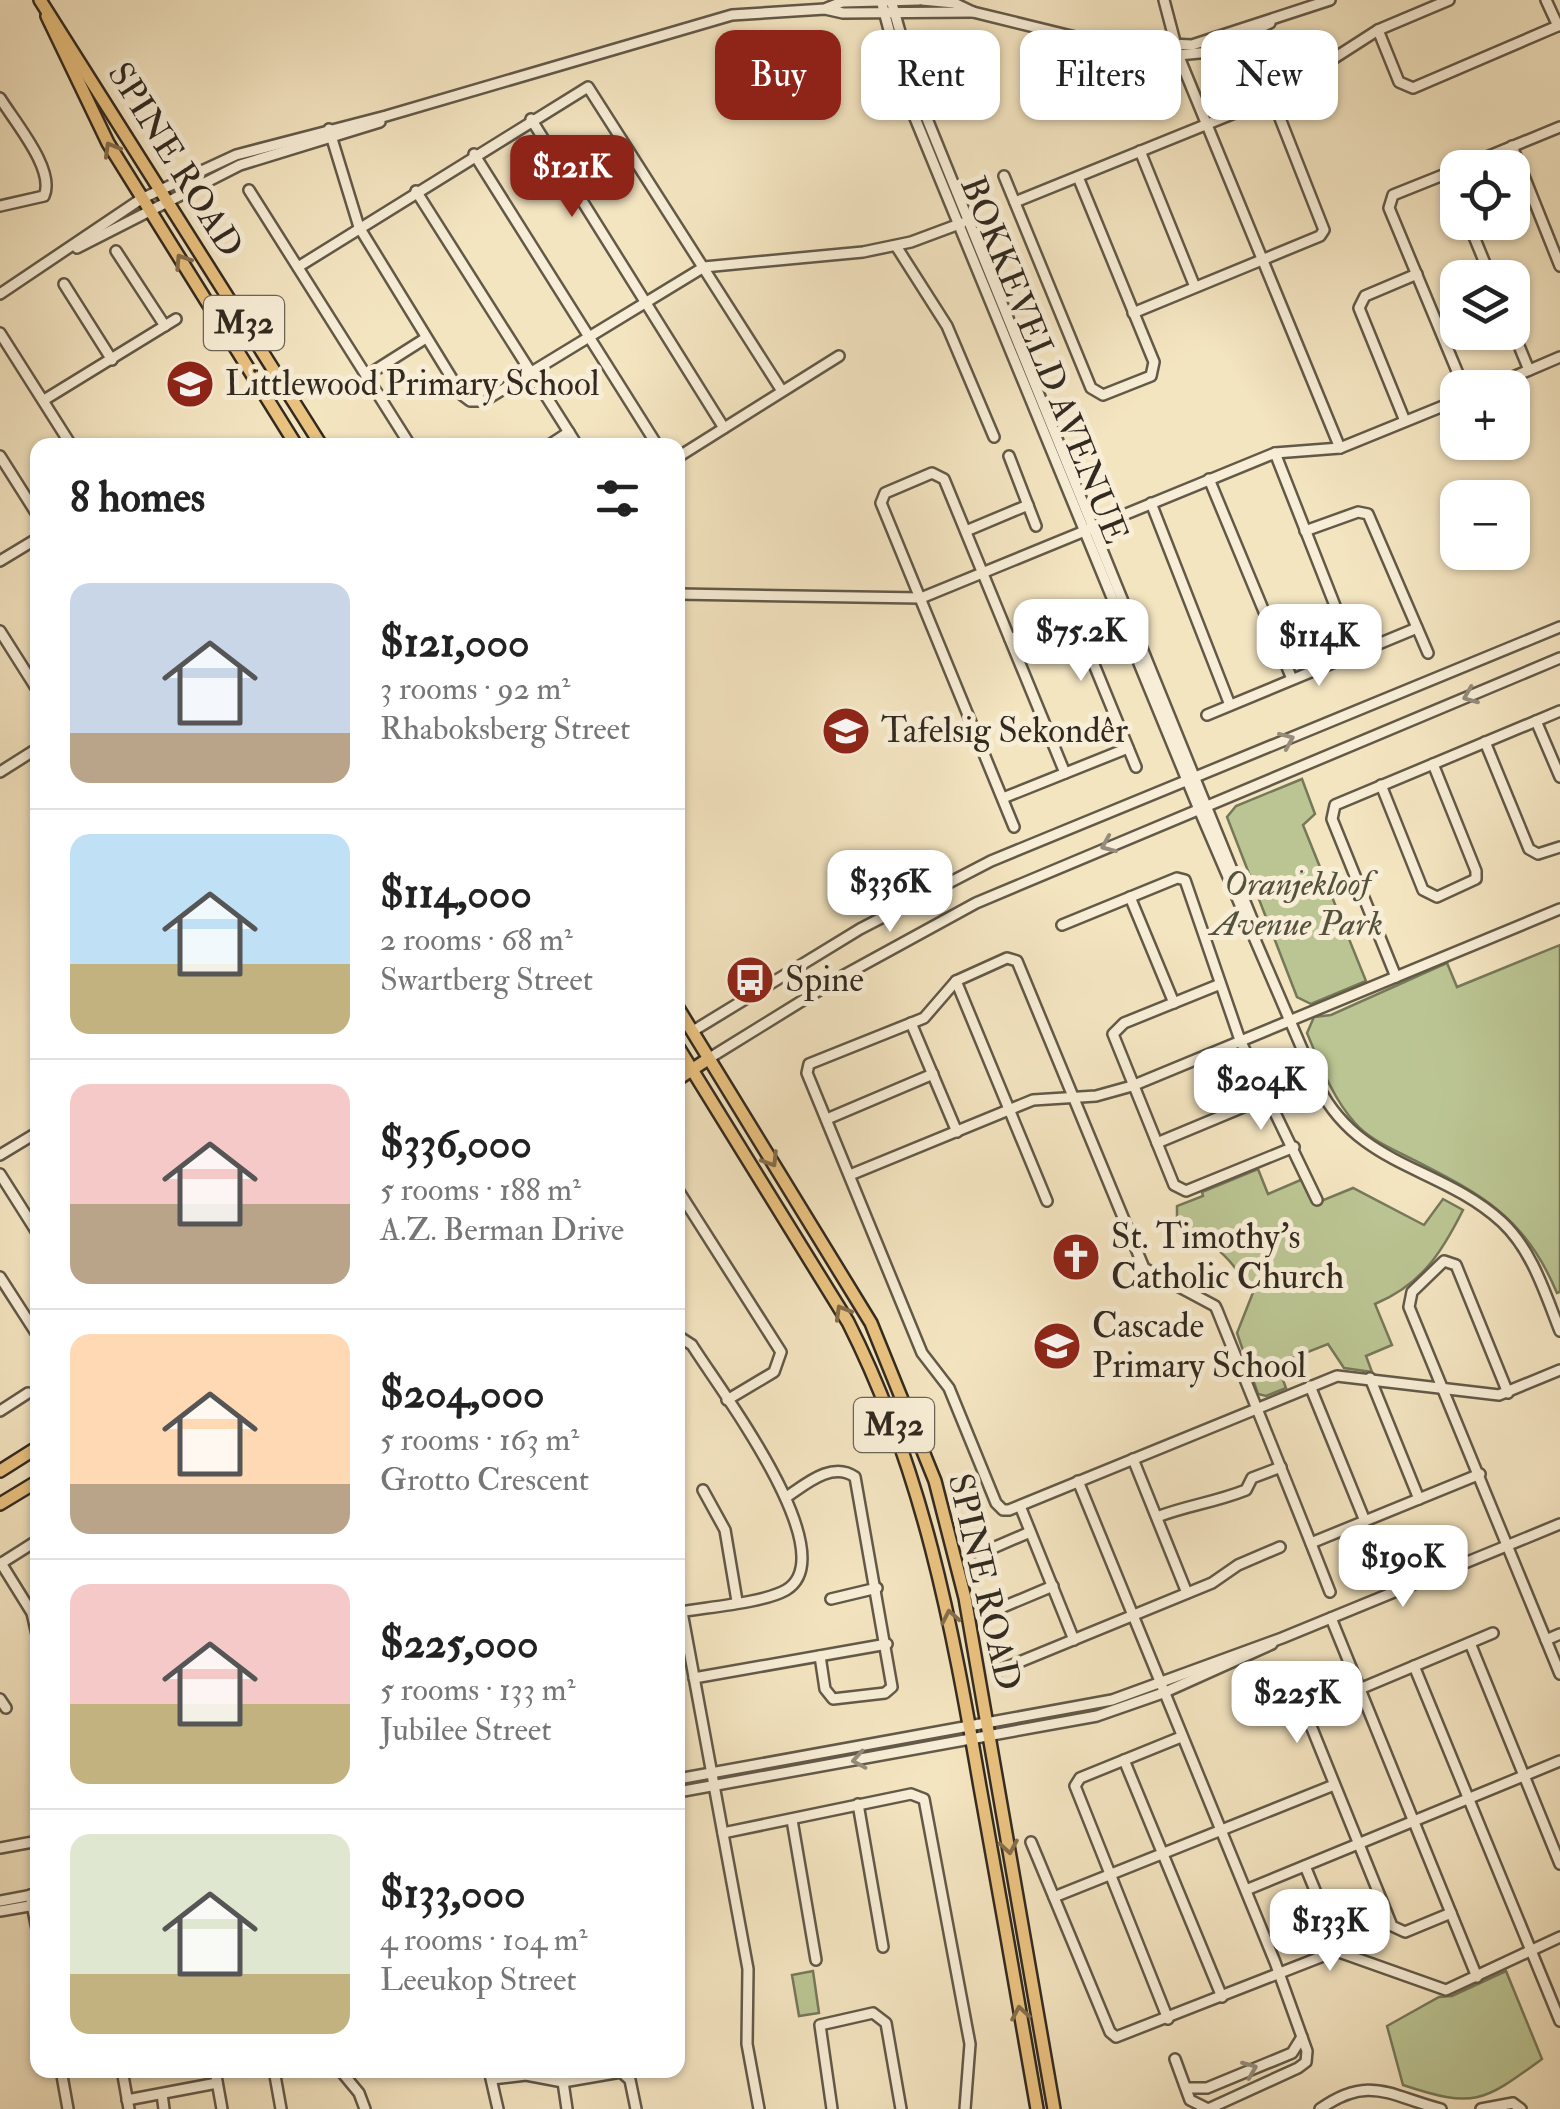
<!DOCTYPE html>
<html lang="en">
<head>
<meta charset="utf-8">
<style>
	:root { --surface:#fff; --page:#f2f2f2; --text:#222; --muted:#767676; --line:#e0e0e0; --accent:#8f2418 }
	body { margin:0; font-family:"IM FELL Double Pica",serif; background:var(--page); color:var(--text); height:100vh; display:flex; flex-direction:column; font-size:38px; white-space:nowrap }
	* { box-sizing:border-box; margin:0 }
	p { font-size:32px; color:var(--muted) }
	.icon { flex:none; width:55px; height:55px; fill:none; stroke:currentColor; stroke-width:2; stroke-linecap:round; stroke-linejoin:round }
	.map { position:relative; flex:1; overflow:hidden }
	.drawer { position:absolute; left:30px; top:438px; width:655px; height:1640px; display:flex; flex-direction:column; background:var(--surface); border-radius:20px; box-shadow:0 2px 8px #0004 }
	.drawer>* { flex:none }
	.hud { position:absolute; left:715px; top:30px; width:695px; height:90px; display:flex; gap:20px }
	.fabs { position:absolute; left:1440px; top:150px; display:grid; gap:20px }
	.fabs a { display:grid; place-items:center; width:90px; height:90px; border-radius:20px; background:var(--surface); box-shadow:0 2px 8px #0004; font-size:50px }
	.price { position:absolute; translate:-50% -85px; padding:0 22px; border-radius:20px; background:#fff; color:#222; font-size:32px; line-height:65px; filter:drop-shadow(0 2px 5px #0008) }
	.price::after { content:''; position:absolute; left:50%; top:60px; width:30px; height:22px; margin-left:-15px; background:inherit; clip-path:polygon(0 0,100% 0,50% 100%) }
	.price.active { background:var(--accent); color:#fff }
	ul { padding:0; list-style:none }
	li { display:flex; align-items:center; gap:30px; height:250px; padding:0 40px }
	li+li { border-top:2px solid var(--line) }
	li span { display:grid; place-items:center; flex:none; width:280px; height:200px; border-radius:20px; color:#555 }
	li>.icon { margin-inline-start:auto }
	span .icon { width:120px; height:120px; fill:#fffc; stroke-width:1 }
	li b { font-size:42px }
	h2 { display:flex; justify-content:space-between; align-items:center; height:120px; padding:0 40px; font-size:42px }
	.tag { padding:0 35px; border-radius:20px; background:var(--surface); box-shadow:0 2px 8px #0004; font-size:35px; line-height:90px }
	.tag.active { background:var(--accent); color:#fff }
	.map>svg:first-child { display:block }
	.green { fill:#bbc593; stroke:#76785a; stroke-width:2.5 }
	.lines { fill:none; stroke-linecap:round; stroke-linejoin:round }
	.minor-casing { stroke:#625948; stroke-width:14 }
	.major-casing { stroke:#322a20; stroke-width:16 }
	.minor { stroke:#f8eed7; stroke-width:9 }
	.major { stroke:#eac280; stroke-width:11 }
	.oneway { stroke:#856e4b }
	.oneway2 { stroke:#958c7c }
	.labels { text-anchor:middle; dominant-baseline:central; stroke-width:10; stroke-linejoin:round; paint-order:stroke }
	.shield { fill:#f8eed7; stroke:#6d6557; stroke-width:2.5 }
	.shield-label { font-size:32px; font-weight:bold; fill:#322a20 }
	.street-label { font-size:35px; fill:#322a20; stroke:#f8eed7 }
	.poi-label { font-size:35px; fill:#322a20; stroke:#f8eed7; text-anchor:start }
	.park-label { font-size:35px; font-style:italic; fill:#54513d; stroke:#f8eed7 }
</style>
</head>
<body>
<div class="map">
<svg width="1560" height="2109" viewBox="0 0 1560 2109">
	<rect width="100%" height="100%" fill="#f4e5c1"/>
	<filter id="stains"><feTurbulence type="fractalNoise" baseFrequency=".002" numOctaves="4"/><feColorMatrix values="0 0 0 0 .2 0 0 0 0 .09 0 0 0 0 .02 0 0 0 .5 -.17"/></filter>
	<radialGradient id="worn" r=".72"><stop offset=".6" stop-color="#630" stop-opacity="0"/><stop offset="1" stop-color="#630" stop-opacity=".3"/></radialGradient>
	<!-- green -->
	<g class="green">
		<path d="M1302 779 1315 814 1303 825 1366 981 1311 1004 1297 997 1227 817 1236 806Z"/>
		<path d="M1560 945V1292L1557 1293C1525 1217 1484 1196 1414 1160 1393 1149 1370 1140 1355 1123 1332 1097 1320 1064 1307 1033L1314 1017 1331 1015 1440 966 1447 963 1457 987Z"/>
		<path d="M1258 1169 1268 1194 1303 1179 1314 1204 1353 1188 1424 1225 1443 1199 1463 1210C1440 1256 1420 1285 1375 1304L1392 1345 1366 1356 1372 1372 1344 1368 1328 1344 1277 1364 1286 1388 1266 1396 1258 1394 1237 1333 1254 1290 1244 1287C1238 1261 1203 1234 1177 1227V1206L1203 1196 1202 1192Z"/>
		<path d="M813 1971 819 2013 799 2016 792 1975Z"/>
		<path d="M1506 1971 1542 2059C1483 2102 1475 2109 1403 2085L1387 2026 1439 1997 1452 1996Z"/>
	</g>
	<g class="lines">
		<!-- minor casing -->
		<g class="minor-casing">
			<g id="minor">
				<path d="M881 0 908 101 1198 807 1318 1086C1360 1168 1441 1166 1502 1222 1532 1250 1545 1293 1560 1331"/>
				<path d="M891 0 919 99 1252 919"/>
				<path d="M922 0 954 3 973 12 1157 57 1210 52 1270 23"/>
				<path d="M1164 0 1179 57 1340 448"/>
				<path d="M1546 0 1558 26"/>
				<path d="M827 8 842 2 919 0"/>
				<path d="M1378 30 1399 82 1413 88 1560 25"/>
				<path d="M1105 41 1192 45 1330 0"/>
				<path d="M0 98C14 121 56 170 44 196L0 206"/>
				<path d="M531 119 724 428"/>
				<path d="M329 129 359 227 462 395 470 401H484L704 267 863 252 911 242 962 223"/>
				<path d="M1512 146 1560 266"/>
				<path d="M1140 151 1195 287"/>
				<path d="M474 154 657 445"/>
				<path d="M1460 168 1560 127"/>
				<path d="M1458 169 1393 195 1389 208 1464 388"/>
				<path d="M1448 173 1458 196"/>
				<path d="M1004 176 1091 388 1103 395 1151 376 1154 362 1078 177"/>
				<path d="M249 190 410 445"/>
				<path d="M416 191 577 445"/>
				<path d="M1015 202 1272 98 1378 30 1449 0"/>
				<path d="M1468 222 1491 278"/>
				<path d="M896 246 947 326 994 437"/>
				<path d="M77 248 240 165 380 122"/>
				<path d="M116 251 165 326"/>
				<path d="M298 267 588 87 782 391"/>
				<path d="M64 284 112 360"/>
				<path d="M0 294 141 199 236 155 386 116 732 15 825 9 843 13 973 12"/>
				<path d="M1133 313 1320 236 1324 230 1272 98"/>
				<path d="M1512 329 1529 370"/>
				<path d="M0 333 71 445"/>
				<path d="M366 376 426 338"/>
				<path d="M1487 388 1560 357"/>
				<path d="M44 400 176 319"/>
				<path d="M1405 421 1359 308 1365 296 1417 274"/>
				<path d="M549 445 569 432"/>
				<path d="M1275 453 1354 654"/>
				<path d="M0 456 38 516"/>
				<path d="M1009 456 1036 526"/>
				<path d="M678 457 839 356"/>
				<path d="M1209 479 1292 679"/>
				<path d="M1151 503 1230 705"/>
				<path d="M966 531 1028 505"/>
				<path d="M1305 531 1358 512 1368 514 1428 653"/>
				<path d="M0 561 38 538"/>
				<path d="M678 594 921 598 1275 453 1340 448 1458 400"/>
				<path d="M0 631 38 691"/>
				<path d="M1010 639 1062 618 1077 623 1136 767"/>
				<path d="M1207 715 1417 628"/>
				<path d="M1536 721 1560 777"/>
				<path d="M1485 742 1529 849 1538 854 1560 847"/>
				<path d="M0 772 38 748"/>
				<path d="M1381 785 1423 890 1437 897 1476 879V871L1433 764"/>
				<path d="M1003 798 1128 748"/>
				<path d="M1014 827 881 503 885 493 932 473 944 479 1065 773"/>
				<path d="M1130 897 1174 1003"/>
				<path d="M1062 925 1177 878 1185 880 1240 1040 1317 1200"/>
				<path d="M1396 977 1332 819 1335 805 1560 711"/>
				<path d="M956 981 1047 1201"/>
				<path d="M1218 985 1124 1023 1113 1034 1174 1185 1186 1191 1294 1147"/>
				<path d="M911 1023 957 1132"/>
				<path d="M693 1031 860 929 991 861 1560 627"/>
				<path d="M708 1059 839 978 976 903 1560 658"/>
				<path d="M827 1119 933 1074"/>
				<path d="M1157 1143 1265 1098"/>
				<path d="M0 1155 38 1132"/>
				<path d="M0 1174 38 1234"/>
				<path d="M850 1175 1033 1100 1096 1096 1132 1086 1560 909"/>
				<path d="M678 1190 781 1352 774 1372 727 1400"/>
				<path d="M0 1277 38 1336"/>
				<path d="M678 1336 692 1345C715 1383 847 1554 786 1590 763 1603 708 1607 680 1612"/>
				<path d="M1370 1378 1419 1499"/>
				<path d="M1310 1386 1365 1521"/>
				<path d="M1508 1393 1456 1265 1444 1261 1412 1292 1409 1307 1560 1674"/>
				<path d="M0 1411 28 1393"/>
				<path d="M1133 1459 1187 1593"/>
				<path d="M1078 1481 1275 1962 1307 2051 1306 2062 1298 2068 1208 2109 1190 2100 1175 2059"/>
				<path d="M703 1490 725 1530 737 1601"/>
				<path d="M788 1496C807 1483 833 1461 855 1477L892 1687 885 1693 833 1699 825 1689 820 1656"/>
				<path d="M1020 1506 1074 1640"/>
				<path d="M1157 1517C1188 1505 1213 1503 1246 1490L1252 1478 1281 1467"/>
				<path d="M1311 1543 1480 1474"/>
				<path d="M979 1554 1030 1532"/>
				<path d="M1 1563 32 1613 38 1639"/>
				<path d="M0 1564 38 1540"/>
				<path d="M1330 1592C1293 1497 1255 1404 1217 1310L1215 1306 1144 1268 1017 961 1007 958 956 981 924 1018 809 1064 807 1073 922 1353 949 1388 996 1503 1003 1510H1009L1337 1376 1499 1395 1560 1370"/>
				<path d="M831 1599 877 1588"/>
				<path d="M682 1612 748 1969 747 2044 759 2109"/>
				<path d="M991 1612 1053 1586"/>
				<path d="M1331 1618 1477 1977"/>
				<path d="M1546 1640 1560 1634"/>
				<path d="M1470 1643 1560 1864"/>
				<path d="M1414 1666 1560 2021"/>
				<path d="M1000 1670 1212 1583 1238 1565 1280 1547"/>
				<path d="M694 1678 887 1644"/>
				<path d="M0 1699 6 1708"/>
				<path d="M1124 1760 1222 1997"/>
				<path d="M678 1779 1112 1700 1282 1638 1560 1524"/>
				<path d="M678 1792 1097 1716 1163 1693 1272 1644"/>
				<path d="M858 1804 883 1947"/>
				<path d="M792 1820 816 1960"/>
				<path d="M723 1833 911 1794 924 1799 970 2044 965 2109"/>
				<path d="M1031 1842 1110 2032 1116 2037 1336 1951 1446 1990 1560 1937"/>
				<path d="M0 1848 38 1841"/>
				<path d="M1305 1866 1340 1951"/>
				<path d="M1246 1890 1560 1761"/>
				<path d="M30 1895 38 1934"/>
				<path d="M1054 1897 1334 1785"/>
				<path d="M0 1901 38 1894"/>
				<path d="M0 1911 35 1905"/>
				<path d="M1451 1913 1405 1932 1392 1926 1307 1716 1312 1709 1493 1633"/>
				<path d="M1168 2019 1075 1786 1080 1778 1181 1737"/>
				<path d="M61 2070 68 2109"/>
				<path d="M122 2070 129 2109"/>
				<path d="M215 2070 222 2109"/>
				<path d="M274 2070 281 2109"/>
				<path d="M340 2070 359 2093 365 2109"/>
				<path d="M489 2070 498 2109"/>
				<path d="M492 2079 526 2075 563 2082 621 2072 630 2080 636 2109"/>
				<path d="M563 2082 567 2109"/>
				<path d="M1187 2088H1207L1292 2053 1302 2037"/>
				<path d="M162 2094 164 2109"/>
				<path d="M127 2100 217 2083"/>
				<path d="M832 2109 820 2025 873 2013 886 2023 901 2109"/>
				<path d="M1320 2109C1369 2074 1390 2096 1441 2109"/>
				<path d="M1481 2109 1513 2103 1521 2109"/>
			</g>
		</g>
		<!-- major casing -->
		<g class="major-casing">
			<g id="major">
				<path d="M40 0 321 445"/>
				<path d="M47 16 108 143 296 445"/>
				<path d="M678 1008 871 1323 935 1481 965 1598 1054 2109"/>
				<path d="M678 1047 848 1322C923 1470 952 1625 980 1787 999 1894 1019 2002 1037 2109"/>
				<path d="M678 1079 708 1059"/>
				<path d="M0 1471 38 1447"/>
				<path d="M0 1504 38 1481"/>
			</g>
		</g>
		<!-- minor -->
		<use href="#minor" class="minor"/>
		<!-- major -->
		<use href="#major" class="major"/>
	</g>
	<!-- one-way arrows -->
	<defs><path id="oneway-chevron" d="M-2-3.5L2.5 0L-2 3.5" fill="none" stroke-width="1.6" stroke-linecap="round" stroke-linejoin="round" transform="scale(2.5)"/></defs>
	<g class="oneway">
		<use href="#oneway-chevron" transform="translate(111 149) rotate(-120)"/>
		<use href="#oneway-chevron" transform="translate(182 261) rotate(-123)"/>
		<use href="#oneway-chevron" transform="translate(771 1160) rotate(58)"/>
		<use href="#oneway-chevron" transform="translate(842 1312) rotate(-120)"/>
		<use href="#oneway-chevron" transform="translate(950 1617) rotate(-101)"/>
		<use href="#oneway-chevron" transform="translate(1009 1847) rotate(80)"/>
		<use href="#oneway-chevron" transform="translate(1020 2013) rotate(-100)"/>
	</g>
	<g class="oneway2">
		<use href="#oneway-chevron" transform="translate(1470 696) rotate(158)"/>
		<use href="#oneway-chevron" transform="translate(1287 740) rotate(-23)"/>
		<use href="#oneway-chevron" transform="translate(1108 845) rotate(157)"/>
		<use href="#oneway-chevron" transform="translate(859 1760) rotate(170)"/>
		<use href="#oneway-chevron" transform="translate(1250 2069) rotate(-22)"/>
	</g>
	<!-- icons -->
	<defs>
		<g id="school-disc" transform="scale(2.5)"><circle r="9.5" fill="#8f2418" stroke="#f8eed7"/><path d="M0-5L7-2L0 1L-7-2ZM-4 1L0 2.5L4 1V4Q0 6-4 4Z" fill="#fff"/></g>
		<g id="bus-disc" transform="scale(2.5)"><circle r="9.5" fill="#8f2418" stroke="#f8eed7"/><path d="M-5-6H5V4H4V6H2V4H-2V6H-4V4H-5ZM-3.5-4V0h7V-4ZM-3.5 1.2v1.5H-2V1.2ZM2 1.2v1.5H3.5V1.2Z" fill="#fff"/></g>
		<g id="church-disc" transform="scale(2.5)"><circle r="9.5" fill="#8f2418" stroke="#f8eed7"/><path d="M-1.2-6h2.4v3.5h3.3v2.4h-3.3V6h-2.4V-.1h-3.3v-2.4h3.3Z" fill="#fff"/></g>
	</defs>
	<g fill-rule="evenodd">
		<use href="#school-disc" x="190" y="384"/>
		<use href="#school-disc" x="846" y="731"/>
		<use href="#bus-disc" x="750" y="980"/>
		<use href="#church-disc" x="1076" y="1257"/>
		<use href="#school-disc" x="1057" y="1346"/>
	</g>
	<g class="labels">
		<!-- shield labels -->
		<g class="shield">
			<rect x="204" y="296" width="80" height="54" rx="8"/>
			<rect x="854" y="1398" width="80" height="54" rx="8"/>
		</g>
		<g class="shield-label">
			<text x="244" y="323">M32</text>
			<text x="894" y="1425">M32</text>
		</g>
		<!-- street labels -->
		<g class="street-label">
			<text transform="translate(175 160) rotate(58)">SPINE ROAD</text>
			<text transform="translate(1044 360) rotate(68)">BOKKEVELD AVENUE</text>
			<text transform="translate(984 1582) rotate(77)">SPINE ROAD</text>
		</g>
		<!-- poi labels -->
		<g class="poi-label">
			<text x="225" y="384">Littlewood Primary School</text>
			<text x="881" y="731">Tafelsig Sekondêr</text>
			<text x="785" y="980">Spine</text>
			<text x="1111" y="1237">St. Timothy's<tspan x="1111" dy="40">Catholic Church</tspan></text>
			<text x="1092" y="1326">Cascade<tspan x="1092" dy="40">Primary School</tspan></text>
		</g>
		<!-- park labels -->
		<g class="park-label">
			<text x="1297" y="884">Oranjekloof<tspan x="1297" dy="40">Avenue Park</tspan></text>
		</g>
	</g>
	<rect width="100%" height="100%" filter="url(#stains)"/>
	<rect width="100%" height="100%" fill="url(#worn)"/>
</svg>
<div class="fabs">
<a><svg class="icon" aria-label="locate" viewBox="0 0 24 24"><circle cx="12" cy="12" r="6"/><path d="M12 2v4M12 18v4M2 12h4M18 12h4"/></svg></a>
<a><svg class="icon" aria-label="layers" viewBox="0 0 24 24"><path d="M12 4l9 5-9 5-9-5zM3 14l9 5 9-5"/></svg></a>
<a>+</a>
<a>−</a>
</div>
<b class="price active" style="left:572px;top:220px">$121K</b>
<b class="price" style="left:1081px;top:684px">$75.2K</b>
<b class="price" style="left:1319px;top:689px">$114K</b>
<b class="price" style="left:890px;top:935px">$336K</b>
<b class="price" style="left:1261px;top:1133px">$204K</b>
<b class="price" style="left:1403px;top:1610px">$190K</b>
<b class="price" style="left:1297px;top:1746px">$225K</b>
<b class="price" style="left:1330px;top:1974px">$133K</b>
<div class="hud">
<a class="tag active">Buy</a>
<a class="tag">Rent</a>
<a class="tag">Filters</a>
<a class="tag">New</a>
</div>
<section class="drawer">
<h2>8 homes<svg class="icon" aria-label="filters" viewBox="0 0 24 24"><path d="M4 7h16M4 17h16"/><circle cx="9" cy="7" r="2"/><circle cx="15" cy="17" r="2"/></svg></h2>
<ul>
<li><span style="background:linear-gradient(#c9d6e8 75%,#b9a48a 0)"><svg class="icon" aria-label="home" viewBox="0 0 24 24"><path d="M3 11l9-7 9 7M6 9v11h12V9"/></svg></span><div><b>$121,000</b><p>3 rooms · 92 m²</p><p>Rhaboksberg Street</p></div></li>
<li><span style="background:linear-gradient(#bfe0f5 65%,#c2b280 0)"><svg class="icon" aria-label="home" viewBox="0 0 24 24"><path d="M3 11l9-7 9 7M6 9v11h12V9"/></svg></span><div><b>$114,000</b><p>2 rooms · 68 m²</p><p>Swartberg Street</p></div></li>
<li><span style="background:linear-gradient(#f6c9c9 60%,#b9a48a 0)"><svg class="icon" aria-label="home" viewBox="0 0 24 24"><path d="M3 11l9-7 9 7M6 9v11h12V9"/></svg></span><div><b>$336,000</b><p>5 rooms · 188 m²</p><p>A.Z. Berman Drive</p></div></li>
<li><span style="background:linear-gradient(#ffd9b3 75%,#b9a48a 0)"><svg class="icon" aria-label="home" viewBox="0 0 24 24"><path d="M3 11l9-7 9 7M6 9v11h12V9"/></svg></span><div><b>$204,000</b><p>5 rooms · 163 m²</p><p>Grotto Crescent</p></div></li>
<li><span style="background:linear-gradient(#f6c9c9 60%,#c2b280 0)"><svg class="icon" aria-label="home" viewBox="0 0 24 24"><path d="M3 11l9-7 9 7M6 9v11h12V9"/></svg></span><div><b>$225,000</b><p>5 rooms · 133 m²</p><p>Jubilee Street</p></div></li>
<li><span style="background:linear-gradient(#dfe7d0 70%,#c2b280 0)"><svg class="icon" aria-label="home" viewBox="0 0 24 24"><path d="M3 11l9-7 9 7M6 9v11h12V9"/></svg></span><div><b>$133,000</b><p>4 rooms · 104 m²</p><p>Leeukop Street</p></div></li>
</ul>
</section>
</div>
</body>
</html>
